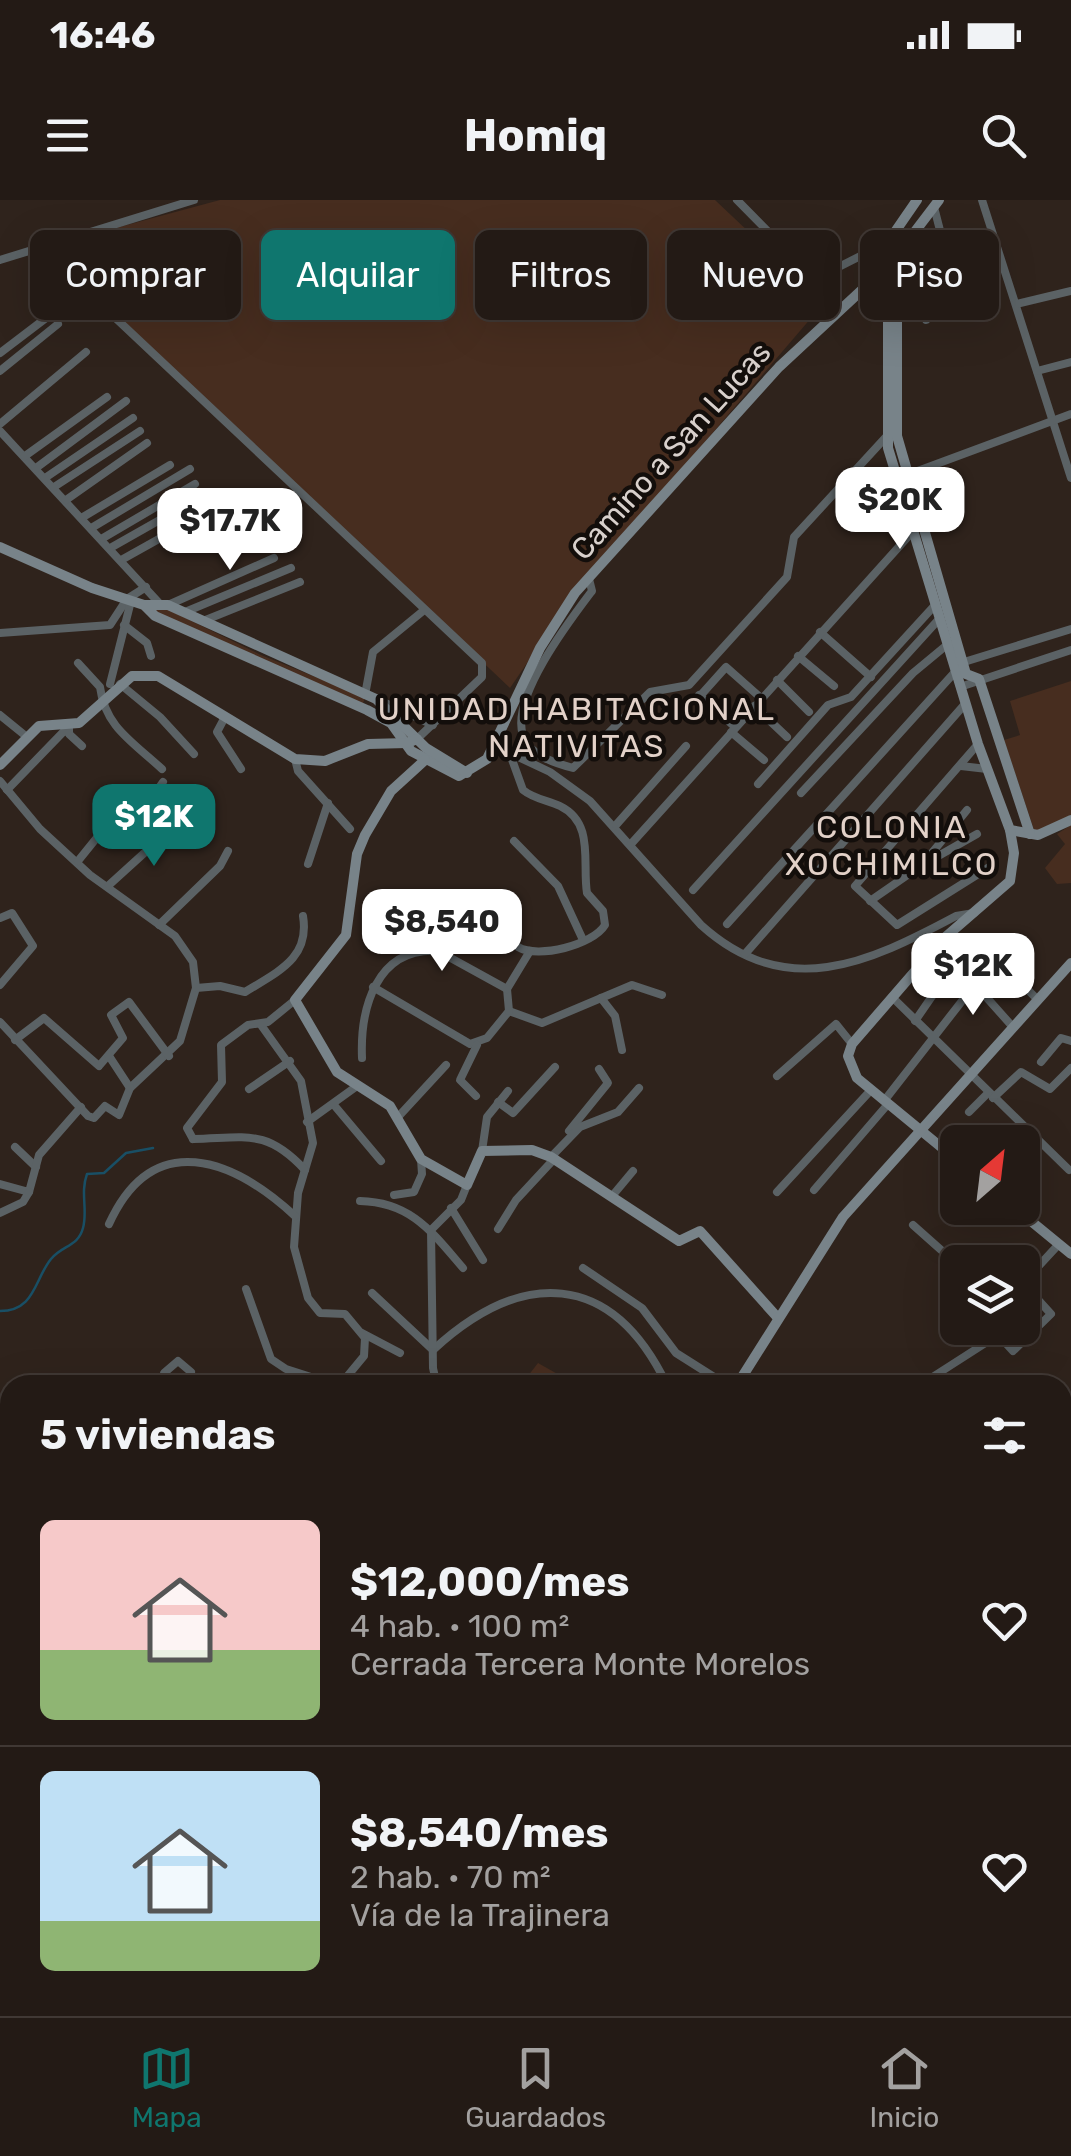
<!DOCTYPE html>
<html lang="es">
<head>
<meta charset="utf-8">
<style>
	:root { --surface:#231a15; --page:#2b231e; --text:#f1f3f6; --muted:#a3a1a0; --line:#403834; --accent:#0f766e }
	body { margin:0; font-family:Rubik,sans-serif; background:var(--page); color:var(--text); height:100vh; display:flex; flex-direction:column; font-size:38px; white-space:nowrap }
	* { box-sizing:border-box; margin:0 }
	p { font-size:32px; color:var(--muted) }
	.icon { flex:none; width:55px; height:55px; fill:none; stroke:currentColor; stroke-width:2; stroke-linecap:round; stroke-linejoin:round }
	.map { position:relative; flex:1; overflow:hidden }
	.drawer { position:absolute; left:0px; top:1175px; width:1072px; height:642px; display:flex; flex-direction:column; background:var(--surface); border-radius:30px 30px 0 0; box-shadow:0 10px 40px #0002,0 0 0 2px var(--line) }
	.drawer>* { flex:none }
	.hud { position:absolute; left:30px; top:30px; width:1012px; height:90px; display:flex; gap:20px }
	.needle { width:65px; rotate:28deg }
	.tools { position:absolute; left:940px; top:925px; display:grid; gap:20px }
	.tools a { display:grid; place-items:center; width:100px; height:100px; border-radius:15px; background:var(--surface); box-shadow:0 10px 40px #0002,0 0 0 2px var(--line); font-size:50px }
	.price { position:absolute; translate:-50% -85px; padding:0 22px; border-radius:20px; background:#fff; color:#222; font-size:32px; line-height:65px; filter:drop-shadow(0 2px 5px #0008) }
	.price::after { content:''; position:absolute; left:50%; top:60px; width:30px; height:22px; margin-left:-15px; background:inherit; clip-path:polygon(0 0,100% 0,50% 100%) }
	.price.selected { background:var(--accent); color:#fff }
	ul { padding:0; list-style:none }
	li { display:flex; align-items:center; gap:30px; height:250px; padding:0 40px }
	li+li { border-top:2px solid var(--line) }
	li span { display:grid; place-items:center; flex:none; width:280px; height:200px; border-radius:15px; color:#555 }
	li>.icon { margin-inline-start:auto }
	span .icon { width:120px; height:120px; fill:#fffc; stroke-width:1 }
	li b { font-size:42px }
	h2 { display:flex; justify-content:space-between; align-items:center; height:120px; padding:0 40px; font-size:42px }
	.chip { padding:0 35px; border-radius:15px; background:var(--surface); box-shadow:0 10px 40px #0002,0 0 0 2px var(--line); font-size:35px; line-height:90px }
	.chip.selected { background:var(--accent); color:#fff }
	.status { display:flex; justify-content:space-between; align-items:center; height:70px; padding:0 50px; background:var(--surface); direction:ltr }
	.status svg { height:28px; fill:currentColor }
	header { display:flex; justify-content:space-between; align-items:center; height:130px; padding:0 40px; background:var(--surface); font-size:45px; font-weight:700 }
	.tab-bar { display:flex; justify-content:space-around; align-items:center; height:140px; border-top:2px solid var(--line); background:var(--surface); font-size:28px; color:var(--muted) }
	.tab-bar a { display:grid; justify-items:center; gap:5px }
	.tab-bar .selected { color:var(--accent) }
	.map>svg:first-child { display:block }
	.green { fill:#472d1f }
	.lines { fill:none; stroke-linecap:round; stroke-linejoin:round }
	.stream { stroke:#194f65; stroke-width:2.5 }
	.street { stroke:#5b6265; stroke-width:8 }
	.secondary { stroke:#788389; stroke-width:10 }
	.labels { text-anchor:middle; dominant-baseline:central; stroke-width:9; stroke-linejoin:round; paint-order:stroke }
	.street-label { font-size:30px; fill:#d8d0cc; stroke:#130e0b }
	.neighbourhood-label { font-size:32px; letter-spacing:2.5px; fill:#e2d1c8; stroke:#130e0b }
</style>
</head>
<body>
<div class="status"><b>16:46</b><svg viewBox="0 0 49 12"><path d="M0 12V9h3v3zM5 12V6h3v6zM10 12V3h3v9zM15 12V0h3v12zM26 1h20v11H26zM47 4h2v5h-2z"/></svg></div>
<header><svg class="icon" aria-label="menu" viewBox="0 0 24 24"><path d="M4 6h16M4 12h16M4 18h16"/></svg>Homiq<svg class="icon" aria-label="search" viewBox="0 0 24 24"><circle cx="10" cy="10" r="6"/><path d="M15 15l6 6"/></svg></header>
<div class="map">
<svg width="1071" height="1816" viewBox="0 0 1071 1816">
	<rect width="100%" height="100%" fill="#2f231c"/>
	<!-- green -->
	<g class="green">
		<path d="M220 0H715L824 103 575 393 510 488 45 47Z"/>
		<path d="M153 408 167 409 261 455 365 497 362 507 164 418Z"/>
		<path d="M1071 481V615L1045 630H1034L1004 540 1020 535 1010 501Z"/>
		<path d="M1071 625V683L1057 684 1045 668 1065 644 1057 634Z"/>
		<path d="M538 1163 577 1185H521Z"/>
		<path d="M516 1808H785L798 1816H512Z"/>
	</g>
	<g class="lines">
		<!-- stream -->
		<path class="stream" d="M0 1111C35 1111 34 1080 51 1059 62 1045 78 1047 83 1028 88 1010 80 993 87 974L104 973 126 953 153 948"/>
		<!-- street -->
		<g class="street">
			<path d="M737 0 810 74 819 77 888 42"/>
			<path d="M982 0 1071 278"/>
			<path d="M934 7 962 116"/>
			<path d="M40 47 482 463V477L417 539"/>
			<path d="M0 60 194 0"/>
			<path d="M896 89 928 83"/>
			<path d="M897 102 920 98 926 120"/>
			<path d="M1016 104 1071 91"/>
			<path d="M0 153 50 115"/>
			<path d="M0 171 58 124"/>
			<path d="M1037 171 1071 162"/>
			<path d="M0 224 86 152"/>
			<path d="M0 231 160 404"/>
			<path d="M25 256 107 197"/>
			<path d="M36 268 126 201"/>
			<path d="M45 278 133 218"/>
			<path d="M896 279 1071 214"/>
			<path d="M54 287 140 231"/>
			<path d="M66 300 147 243"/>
			<path d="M83 317 170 265"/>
			<path d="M93 327 190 269"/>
			<path d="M103 338 195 284"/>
			<path d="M112 347 202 296"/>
			<path d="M123 359 216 307"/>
			<path d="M589 379 592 391C570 420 510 498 523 535 529 555 554 563 573 568L650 492 689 485 787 377 794 337 886 237"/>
			<path d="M168 405 274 358"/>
			<path d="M185 412 291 368"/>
			<path d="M203 421 300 382"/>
			<path d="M124 425 147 443 151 456"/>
			<path d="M820 432 871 477"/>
			<path d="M0 433 110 425 127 399 146 387"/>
			<path d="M798 456 834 486"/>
			<path d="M78 463 100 487C105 527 133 542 162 569"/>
			<path d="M777 480 809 512"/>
			<path d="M110 484 131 401"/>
			<path d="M120 484 160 517 194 554"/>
			<path d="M960 487 1071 450"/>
			<path d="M365 495 373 452 423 411"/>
			<path d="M699 495 735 527"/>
			<path d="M700 496 726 467 761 498"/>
			<path d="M383 502 433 525"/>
			<path d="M754 506 787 537"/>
			<path d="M0 515 27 537"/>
			<path d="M225 517 217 532 241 569"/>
			<path d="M731 532 764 560"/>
			<path d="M978 544 855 686 897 725 991 666"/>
			<path d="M495 546 550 572 590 601 701 725C786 802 868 763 956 716L974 713"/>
			<path d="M295 559 298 571 350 629"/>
			<path d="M961 566 987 569"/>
			<path d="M0 581 40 629 90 675 175 736 193 762 196 788 180 841 130 888 119 915 105 906 94 918 88 916 0 822"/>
			<path d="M758 584 828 505 851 497 936 404"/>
			<path d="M7 590 69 526V534L82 546"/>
			<path d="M801 593 913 473 948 444"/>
			<path d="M616 625 686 546"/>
			<path d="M514 641 558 686 583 740"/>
			<path d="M631 644 914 330"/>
			<path d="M78 661 120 609 153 596 163 582"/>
			<path d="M926 663 977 634"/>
			<path d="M308 664 328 603"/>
			<path d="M109 685 174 626"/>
			<path d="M693 690 940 418"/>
			<path d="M444 697 477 699C493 712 500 735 518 747 538 759 593 745 605 725L603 711 587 693C582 663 595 623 560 606 547 600 534 599 523 590L510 554"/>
			<path d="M870 701 922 665 967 610"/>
			<path d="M0 718 12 713 33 746 0 785"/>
			<path d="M727 724 964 462 1071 429"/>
			<path d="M159 725 220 666 228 651"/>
			<path d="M745 754 965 504"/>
			<path d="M1005 767 1036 798"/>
			<path d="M373 787 470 844 487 838 509 811"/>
			<path d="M196 788 220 786 245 792C279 771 310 758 303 716"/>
			<path d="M892 797 1069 970"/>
			<path d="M601 798 615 816 622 850"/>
			<path d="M509 811 542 823 632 785 662 795"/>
			<path d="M509 811 507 789 530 751"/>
			<path d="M915 821 935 792"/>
			<path d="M261 825 301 881 313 943 298 993 294 1047 308 1098 320 1113 345 1114 365 1138 364 1156 340 1185"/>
			<path d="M15 840 44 818 99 866 123 838 111 815 129 802 169 856"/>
			<path d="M109 856 130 888"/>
			<path d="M362 858C360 809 376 747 438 751L507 789"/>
			<path d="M1041 862 1061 838 1071 841"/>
			<path d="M777 876 836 824 852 844"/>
			<path d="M249 889 290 861"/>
			<path d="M476 896 460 880 477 845"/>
			<path d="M993 898 1021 872 1050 889 1071 868"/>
			<path d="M884 901 962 801 979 789 1012 826"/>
			<path d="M498 902 513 913 555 867"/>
			<path d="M334 905 381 961"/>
			<path d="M969 912 988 893"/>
			<path d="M398 917 446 865"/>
			<path d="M307 922 357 886"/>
			<path d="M569 931 608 883 599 869"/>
			<path d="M193 939 187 928 222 882 221 845 248 825 268 822 295 800"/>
			<path d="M193 939C246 938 266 928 305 970"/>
			<path d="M1011 942 1024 927"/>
			<path d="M15 947 36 967"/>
			<path d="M482 951 487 917 508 891"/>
			<path d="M551 957 580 927 618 912 639 888"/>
			<path d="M0 984 29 992 39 955 81 907"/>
			<path d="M814 990 888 904"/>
			<path d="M777 992 871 890"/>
			<path d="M394 995 414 992 422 974 421 959"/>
			<path d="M613 995 633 971"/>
			<path d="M360 1001C411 1002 432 1032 463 1068"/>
			<path d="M451 1008 483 1060"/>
			<path d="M0 1013 23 1002 29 992"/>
			<path d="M109 1024C153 927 233 959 295 1016"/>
			<path d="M913 1025 958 1065"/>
			<path d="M498 1029 516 1000 555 958"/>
			<path d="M583 1068 642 1108 676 1153 725 1184"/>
			<path d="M1023 1083 1059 1044"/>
			<path d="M246 1089 271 1159 286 1169 336 1185"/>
			<path d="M372 1093 433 1150C521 1069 611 1069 667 1185"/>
			<path d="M992 1128 1013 1151 1051 1114 1022 1082"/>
			<path d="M362 1133 400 1153"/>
			<path d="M931 1178 998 1135"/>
			<path d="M169 1185 164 1173 178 1161 191 1172"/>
			<path d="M446 1185 435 1177 433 1168 431 1030 461 1000 467 985"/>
			<path d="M1062 1265 1071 1273"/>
			<path d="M0 1328 10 1318"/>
			<path d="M1062 1362 1071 1351"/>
			<path d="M1062 1420 1071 1404"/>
			<path d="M0 1490 10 1497"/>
			<path d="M1062 1514 1071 1518"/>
			<path d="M1065 1554 1071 1540"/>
			<path d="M0 1581 10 1588"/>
			<path d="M1062 1612 1071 1618"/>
			<path d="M0 1616 10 1611"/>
			<path d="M0 1642 10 1635"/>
			<path d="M1062 1666 1071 1670"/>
			<path d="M1062 1700 1071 1685"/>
			<path d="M0 1721 10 1731"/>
			<path d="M0 1795 10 1802"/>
			<path d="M1062 1796 1071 1800"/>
			<path d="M17 1808 27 1816"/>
			<path d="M91 1808 100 1816"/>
			<path d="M148 1808 159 1816"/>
			<path d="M955 1808 956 1816"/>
			<path d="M1039 1808H1040"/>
			<path d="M127 1816 142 1808"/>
			<path d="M507 1816 511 1808"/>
			<path d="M890 1816 897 1808"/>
			<path d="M942 1816 948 1808"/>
			<path d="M1066 1816 1071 1807"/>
		</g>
		<!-- secondary -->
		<g class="secondary">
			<path d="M917 0 888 42V248L978 544 1010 630 1038 635 1071 620"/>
			<path d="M939 0 907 42 897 68V236L966 474 979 479 1030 634"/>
			<path d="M0 347 92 388 144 405 155 416 367 510 391 523 411 551 459 576 487 559 540 448 575 393 779 167 878 75 897 68"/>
			<path d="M144 405H168L376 499 426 548 467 573"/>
			<path d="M425 560 391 591 365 635 357 654 346 735 295 800 337 872 390 906 421 959 467 985 482 951 532 950 551 957 679 1041 700 1031 778 1118"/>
			<path d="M0 565 39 526 79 523 132 476H158L295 559 325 561 368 544 407 543 417 539"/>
			<path d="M958 961 857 878 848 856 852 844 942 740 1010 681 1014 653 1010 630"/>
			<path d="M1015 1008 1071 1054"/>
			<path d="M737 1185 843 1017 1071 763"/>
			<path d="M830 1808V1816"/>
		</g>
	</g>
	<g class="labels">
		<!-- street labels -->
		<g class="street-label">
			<text transform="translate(671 251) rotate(-48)">Camino a San Lucas</text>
		</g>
		<!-- neighbourhood labels -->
		<g class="neighbourhood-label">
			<text x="577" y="509">UNIDAD HABITACIONAL<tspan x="577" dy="37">NATIVITAS</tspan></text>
			<text x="892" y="627">COLONIA<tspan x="892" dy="37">XOCHIMILCO</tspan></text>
		</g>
	</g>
</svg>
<div class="tools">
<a><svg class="needle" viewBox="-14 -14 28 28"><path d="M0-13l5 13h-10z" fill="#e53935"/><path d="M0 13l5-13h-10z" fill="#a3a1a0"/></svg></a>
<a><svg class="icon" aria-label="layers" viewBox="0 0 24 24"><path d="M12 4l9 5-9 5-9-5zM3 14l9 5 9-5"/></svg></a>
</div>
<b class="price" style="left:900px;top:352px">$20K</b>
<b class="price" style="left:230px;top:373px">$17.7K</b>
<b class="price selected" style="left:154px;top:669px">$12K</b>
<b class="price" style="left:442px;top:774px">$8,540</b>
<b class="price" style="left:973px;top:818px">$12K</b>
<div class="hud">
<a class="chip">Comprar</a>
<a class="chip selected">Alquilar</a>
<a class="chip">Filtros</a>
<a class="chip">Nuevo</a>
<a class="chip">Piso</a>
</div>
<section class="drawer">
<h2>5 viviendas<svg class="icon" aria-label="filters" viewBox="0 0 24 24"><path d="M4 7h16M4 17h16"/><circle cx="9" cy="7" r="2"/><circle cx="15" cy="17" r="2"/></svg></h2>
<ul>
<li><span style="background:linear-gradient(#f6c9c9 65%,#8fb573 0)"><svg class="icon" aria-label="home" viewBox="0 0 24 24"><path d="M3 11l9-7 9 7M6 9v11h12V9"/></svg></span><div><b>$12,000/mes</b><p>4 hab. · 100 m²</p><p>Cerrada Tercera Monte Morelos</p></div><svg class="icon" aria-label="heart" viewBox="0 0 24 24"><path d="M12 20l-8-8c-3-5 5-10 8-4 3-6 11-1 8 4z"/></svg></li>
<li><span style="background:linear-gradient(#bfe0f5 75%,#8fb573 0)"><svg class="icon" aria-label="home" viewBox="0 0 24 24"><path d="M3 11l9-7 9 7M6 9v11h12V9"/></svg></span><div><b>$8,540/mes</b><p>2 hab. · 70 m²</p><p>Vía de la Trajinera</p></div><svg class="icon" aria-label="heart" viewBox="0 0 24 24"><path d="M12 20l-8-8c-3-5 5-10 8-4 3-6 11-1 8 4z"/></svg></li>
</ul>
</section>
</div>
<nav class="tab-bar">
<a class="selected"><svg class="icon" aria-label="map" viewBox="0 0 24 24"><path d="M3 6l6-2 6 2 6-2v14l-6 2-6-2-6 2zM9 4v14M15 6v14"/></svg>Mapa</a>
<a><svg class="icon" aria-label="saved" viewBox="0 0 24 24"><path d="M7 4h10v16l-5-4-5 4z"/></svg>Guardados</a>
<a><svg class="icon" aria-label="home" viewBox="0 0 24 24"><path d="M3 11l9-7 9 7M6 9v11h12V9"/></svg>Inicio</a>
</nav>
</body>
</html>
